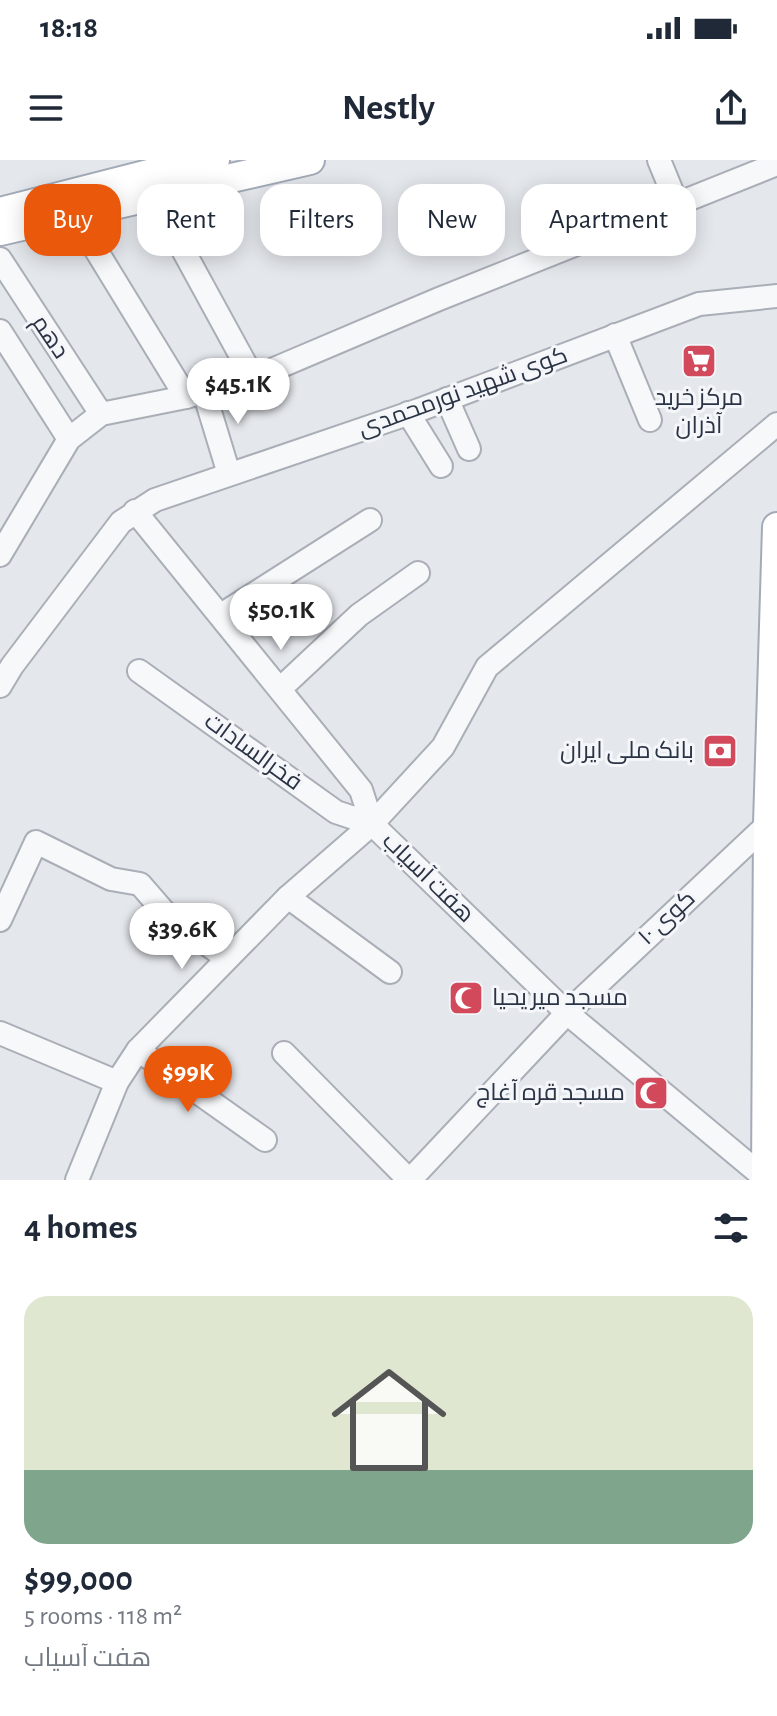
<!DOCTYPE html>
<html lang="en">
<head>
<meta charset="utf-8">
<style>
	:root { --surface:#fff; --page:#f2f2f3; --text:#1f2937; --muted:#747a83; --line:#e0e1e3; --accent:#ea580c }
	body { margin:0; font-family:"Alegreya Sans",Cairo,sans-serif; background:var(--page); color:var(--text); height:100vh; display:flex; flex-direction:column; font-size:30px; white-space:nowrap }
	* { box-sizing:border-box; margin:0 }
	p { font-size:26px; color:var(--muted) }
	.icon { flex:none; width:44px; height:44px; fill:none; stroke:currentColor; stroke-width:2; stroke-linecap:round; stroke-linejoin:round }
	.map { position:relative; height:1020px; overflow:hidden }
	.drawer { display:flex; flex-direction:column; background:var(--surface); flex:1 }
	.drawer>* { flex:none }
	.top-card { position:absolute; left:24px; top:24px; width:730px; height:72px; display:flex; gap:16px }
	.price { position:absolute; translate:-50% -68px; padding:0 18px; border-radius:28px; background:#fff; color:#222; font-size:26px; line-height:52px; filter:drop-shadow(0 2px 4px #0008) }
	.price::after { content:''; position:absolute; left:50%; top:48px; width:24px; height:18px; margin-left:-12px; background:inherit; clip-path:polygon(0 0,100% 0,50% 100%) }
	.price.selected { background:var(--accent); color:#fff }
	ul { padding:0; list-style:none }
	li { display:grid; align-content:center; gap:16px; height:424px; padding:0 24px }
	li+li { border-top:2px solid var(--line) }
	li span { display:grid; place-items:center; height:248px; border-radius:24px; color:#555 }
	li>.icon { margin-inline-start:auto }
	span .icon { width:144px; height:144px; fill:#fffc; stroke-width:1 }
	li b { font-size:34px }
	h2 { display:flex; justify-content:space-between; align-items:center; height:96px; padding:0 24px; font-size:34px }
	.tag { padding:0 28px; border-radius:24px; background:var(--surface); box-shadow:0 4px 20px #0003; font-size:28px; line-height:72px }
	.tag.selected { background:var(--accent); color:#fff }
	.status { display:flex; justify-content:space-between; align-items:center; height:56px; padding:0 40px; background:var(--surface); direction:ltr }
	.status svg { height:22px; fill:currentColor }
	header { display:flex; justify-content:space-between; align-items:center; height:104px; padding:0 24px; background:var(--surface); font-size:36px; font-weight:700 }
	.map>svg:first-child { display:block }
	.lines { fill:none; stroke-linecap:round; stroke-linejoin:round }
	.minor-casing { stroke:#a9aeb7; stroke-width:26 }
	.major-casing { stroke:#a3abb8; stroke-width:32 }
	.minor { stroke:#f7f8fa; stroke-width:22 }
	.major { stroke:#fff; stroke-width:28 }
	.labels { text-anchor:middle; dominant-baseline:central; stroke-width:6; stroke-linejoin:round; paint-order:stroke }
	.street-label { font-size:24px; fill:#2b3445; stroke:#f4f6f9 }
	.poi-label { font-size:24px; fill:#2b3445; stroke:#f4f6f9; text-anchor:end }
</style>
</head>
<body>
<div class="status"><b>18:18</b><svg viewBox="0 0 49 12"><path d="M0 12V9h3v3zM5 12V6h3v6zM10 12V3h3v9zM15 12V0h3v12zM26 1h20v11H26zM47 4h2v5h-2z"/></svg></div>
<header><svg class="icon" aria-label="menu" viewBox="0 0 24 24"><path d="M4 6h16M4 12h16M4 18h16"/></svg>Nestly<svg class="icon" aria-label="share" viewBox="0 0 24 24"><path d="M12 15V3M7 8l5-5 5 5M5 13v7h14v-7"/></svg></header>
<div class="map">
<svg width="777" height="1020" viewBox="0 0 777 1020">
	<rect width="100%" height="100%" fill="#e4e7ec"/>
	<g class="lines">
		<!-- minor casing -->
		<g class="minor-casing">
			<g id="minor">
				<path d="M659 0 677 44"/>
				<path d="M153 35 253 218"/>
				<path d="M74 54 186 237"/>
				<path d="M0 99 101 254"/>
				<path d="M0 171 69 279"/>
				<path d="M615 175 650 260"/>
				<path d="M204 232 229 314"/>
				<path d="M447 239 469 289"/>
				<path d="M408 253 441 306"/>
				<path d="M135 351 361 630 372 664"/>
				<path d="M0 395 69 279 101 254 186 237 253 218 439 139 777 4"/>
				<path d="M221 455 370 360"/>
				<path d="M139 511 336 652 372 664 567 853 766 1019"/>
				<path d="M0 526 12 506 121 362 155 340 419 250 699 144 777 136"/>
				<path d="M281 528 359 455 418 413"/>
				<path d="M288 737 390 812"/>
				<path d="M0 760 36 682 111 719 140 724 166 754 226 798"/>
				<path d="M0 873 117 922"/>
				<path d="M138 890 265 980"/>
				<path d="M284 893 409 1020"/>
				<path d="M77 1020 117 922 138 890 288 737 372 664 443 587 487 507 777 264"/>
				<path d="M410 1020 567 853 768 664"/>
			</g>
		</g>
		<!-- major casing -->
		<g class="major-casing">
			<g id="major">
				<path d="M0 52 180 6 215 0"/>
				<path d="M0 71 310 0"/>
				<path d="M766 1020 768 664 777 367"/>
			</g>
		</g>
		<!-- minor -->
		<use href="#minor" class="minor"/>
		<!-- major -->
		<use href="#major" class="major"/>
	</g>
	<!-- icons -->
	<defs>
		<g id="supermarket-square" transform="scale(1.8)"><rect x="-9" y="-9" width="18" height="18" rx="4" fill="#d1495b" stroke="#f4f6f9"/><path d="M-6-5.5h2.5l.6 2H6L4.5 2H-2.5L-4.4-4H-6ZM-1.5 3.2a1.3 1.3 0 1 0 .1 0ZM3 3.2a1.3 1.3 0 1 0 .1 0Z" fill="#fff"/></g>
		<g id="bank-square" transform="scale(1.8)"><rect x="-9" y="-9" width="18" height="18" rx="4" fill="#d1495b" stroke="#f4f6f9"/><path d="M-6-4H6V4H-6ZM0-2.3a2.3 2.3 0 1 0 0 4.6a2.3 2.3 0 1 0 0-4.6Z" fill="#fff"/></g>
		<g id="mosque-square" transform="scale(1.8)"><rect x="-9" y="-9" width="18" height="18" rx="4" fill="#d1495b" stroke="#f4f6f9"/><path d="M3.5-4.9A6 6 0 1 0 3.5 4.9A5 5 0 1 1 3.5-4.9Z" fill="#fff"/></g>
	</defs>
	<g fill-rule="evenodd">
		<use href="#supermarket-square" x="699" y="201"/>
		<use href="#bank-square" x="720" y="591"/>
		<use href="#mosque-square" x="466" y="838"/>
		<use href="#mosque-square" x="651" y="933"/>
	</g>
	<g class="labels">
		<!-- street labels -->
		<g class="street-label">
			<text transform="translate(50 177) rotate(56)">دهم</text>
			<text transform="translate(463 232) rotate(-20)">کوی شهید نورمحمدی</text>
			<text transform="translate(253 592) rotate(36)">فخرالسادات</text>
			<text transform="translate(428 718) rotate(44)">هفت آسیاب</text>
			<text transform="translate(667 758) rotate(-43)">کوی ۱۰</text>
		</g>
		<!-- poi labels -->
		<g class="poi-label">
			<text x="699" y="238" text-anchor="middle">مرکز خرید<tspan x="699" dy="28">آذران</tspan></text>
			<text x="694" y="591">بانک ملی ایران</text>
			<text x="492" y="838" text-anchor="start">مسجد میر یحیا</text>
			<text x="625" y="933">مسجد قره آغاج</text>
		</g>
	</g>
</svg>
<b class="price" style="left:238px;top:266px">$45.1K</b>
<b class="price" style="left:281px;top:492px">$50.1K</b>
<b class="price" style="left:182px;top:811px">$39.6K</b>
<b class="price selected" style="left:188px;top:954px">$99K</b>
<div class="top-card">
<a class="tag selected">Buy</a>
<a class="tag">Rent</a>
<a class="tag">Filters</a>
<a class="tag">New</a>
<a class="tag">Apartment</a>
</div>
</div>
<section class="drawer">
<h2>4 homes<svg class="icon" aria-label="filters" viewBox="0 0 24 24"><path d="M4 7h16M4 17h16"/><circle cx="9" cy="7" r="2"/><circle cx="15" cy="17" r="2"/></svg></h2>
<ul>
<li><span style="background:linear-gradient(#dfe7d0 70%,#7fa58c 0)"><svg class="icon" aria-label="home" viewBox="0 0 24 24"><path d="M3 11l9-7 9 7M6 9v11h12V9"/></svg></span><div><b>$99,000</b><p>5 rooms · 118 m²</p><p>هفت آسیاب</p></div></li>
</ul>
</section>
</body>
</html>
